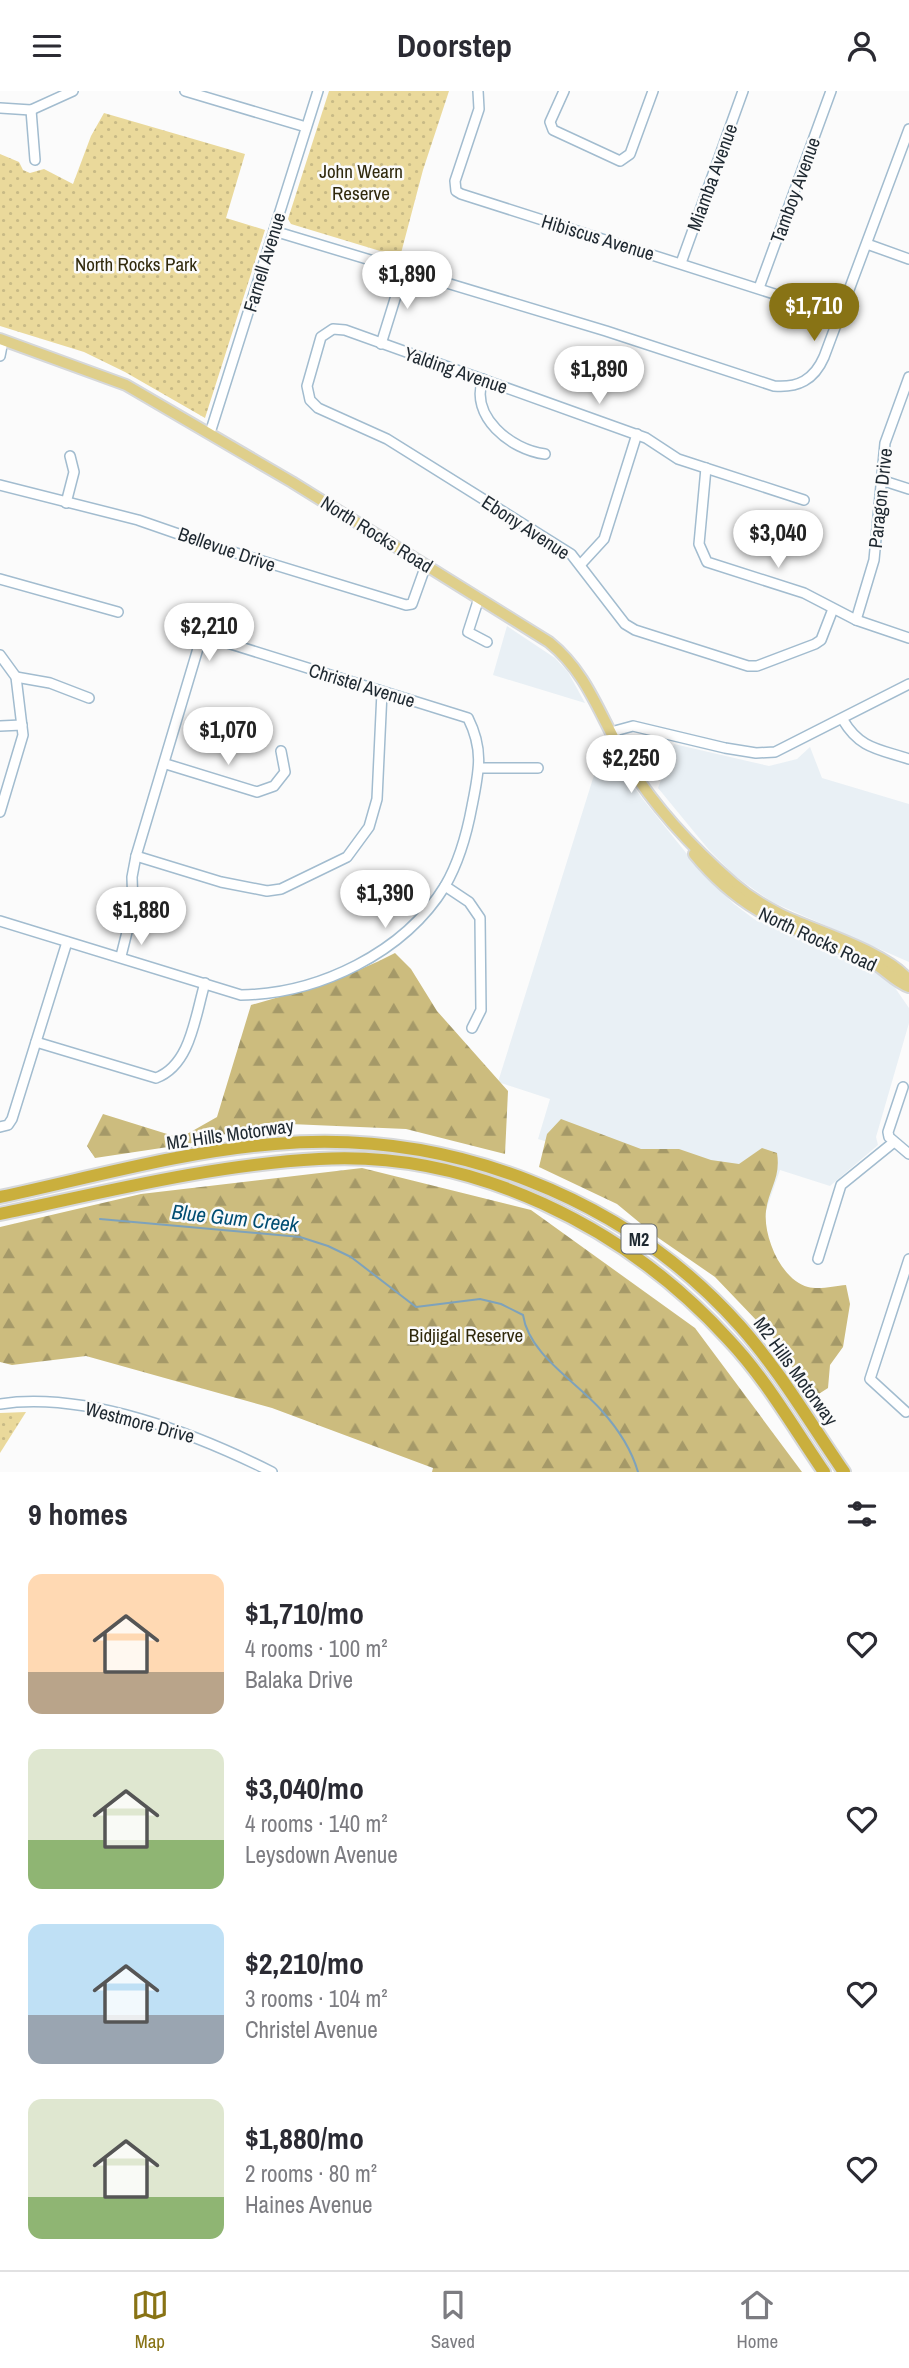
<!DOCTYPE html>
<html lang="en">
<head>
<meta charset="utf-8">
<style>
	:root { --surface:#fff; --page:#f2f2f3; --text:#2b2b33; --muted:#7c7c81; --line:#e1e1e2; --accent:#887315 }
	body { margin:0; font-family:"Archivo Narrow",sans-serif; background:var(--page); color:var(--text); height:100vh; display:flex; flex-direction:column; font-size:26px; white-space:nowrap }
	* { box-sizing:border-box; margin:0 }
	p { font-size:23px; color:var(--muted) }
	.icon { flex:none; width:38px; height:38px; fill:none; stroke:currentColor; stroke-width:2; stroke-linecap:round; stroke-linejoin:round }
	.map { position:relative; height:1381px; overflow:hidden }
	.details { display:flex; flex-direction:column; background:var(--surface); flex:1 }
	.details>* { flex:none }
	.price { position:absolute; translate:-50% -60px; padding:0 16px; border-radius:24px; background:#fff; color:#222; font-size:23px; line-height:46px; filter:drop-shadow(0 2px 4px #0008) }
	.price::after { content:''; position:absolute; left:50%; top:42px; width:21px; height:16px; margin-left:-10px; background:inherit; clip-path:polygon(0 0,100% 0,50% 100%) }
	.price.on { background:var(--accent); color:#fff }
	ul { padding:0; list-style:none }
	li { display:flex; align-items:center; gap:21px; height:175px; padding:0 28px }
	li span { display:grid; place-items:center; flex:none; width:196px; height:140px; border-radius:14px; color:#555 }
	li>.icon { margin-inline-start:auto }
	span .icon { width:84px; height:84px; fill:#fffc; stroke-width:1 }
	li b { font-size:30px }
	h2 { display:flex; justify-content:space-between; align-items:center; height:84px; padding:0 28px; font-size:30px }
	header { display:flex; justify-content:space-between; align-items:center; height:91px; padding:0 28px; background:var(--surface); font-size:32px; font-weight:700 }
	.dock { display:flex; justify-content:space-around; align-items:center; height:98px; border-top:2px solid var(--line); background:var(--surface); font-size:19px; color:var(--muted) }
	.dock a { display:grid; justify-items:center; gap:4px }
	.dock .on { color:var(--accent) }
	.map>svg:first-child { display:block }
	.built { fill:#e9f0f5 }
	.forest { fill:url(#forest-firs) }
	.park { fill:url(#park-dots) }
	.lines { fill:none; stroke-linecap:round; stroke-linejoin:round }
	.stream { stroke:#7ea2bb; stroke-width:2 }
	.minor-casing { stroke:#a2bccf; stroke-width:12 }
	.major-casing { stroke:#d6d8da; stroke-width:14 }
	.highway-casing { stroke:#d6d8da; stroke-width:16 }
	.minor { stroke:#fff; stroke-width:9 }
	.major { stroke:#dfcf8b; stroke-width:10 }
	.highway { stroke:#caaf3d; stroke-width:12 }
	.labels { text-anchor:middle; dominant-baseline:central; stroke-width:5; stroke-linejoin:round; paint-order:stroke }
	.shield { fill:#fbfbfb; stroke:#60676d; stroke-width:2 }
	.shield-label { font-size:18px; font-weight:bold; fill:#1e2830 }
	.park-label { font-size:19px; fill:#30290c; stroke:#fbfbfb }
	.street-label { font-size:19px; fill:#1e2830; stroke:#fbfbfb }
	.water-label { font-size:21px; font-style:italic; fill:#004d72; stroke:#fbfbfb }
</style>
</head>
<body>
<header><svg class="icon" aria-label="menu" viewBox="0 0 24 24"><path d="M4 6h16M4 12h16M4 18h16"/></svg>Doorstep<svg class="icon" aria-label="person" viewBox="0 0 24 24"><circle cx="12" cy="8" r="4"/><path d="M4 21q1-7 8-7t8 7"/></svg></header>
<div class="map">
<svg width="909" height="1381" viewBox="0 0 909 1381">
	<defs>
		<pattern id="forest-firs" width="22" height="20" patternUnits="userSpaceOnUse" patternTransform="scale(1.75)"><rect width="22" height="20" fill="#ccbc7e"/><path d="M5 1l3.5 6h-7zM16 11l3.5 6h-7z" fill="#a59968"/></pattern>
		<pattern id="park-dots" width="8" height="8" patternUnits="userSpaceOnUse" patternTransform="scale(1.75)"><rect width="8" height="8" fill="#ead99b"/><path d="M2 2h.1M6 6h.1" fill="none" stroke="#c8ba86" stroke-width="1.8" stroke-linecap="round"/></pattern>
	</defs>
	<rect width="100%" height="100%" fill="#fbfbfb"/>
	<!-- built -->
	<g class="built">
		<path d="M507 535 555 567 568 581 585 612 493 584Z"/>
		<path d="M605 649 616 671 642 707 703 783 734 813 754 828 882 885 891 891 909 917V932L876 1046 878 1054 830 1095 780 1079 766 1119 538 1048 550 1008 498 991Z"/>
		<path d="M674 653 769 675 797 668 810 656 822 687 909 713V871L772 811 735 785 709 759 658 697Z"/>
	</g>
	<!-- forest -->
	<g class="forest">
		<path d="M395 862 411 878 437 920 508 1000 505 1063 406 1038 267 1032 188 1053 95 1067 87 1055 103 1023 180 1047 217 1026 251 914C301 900 349 886 395 862Z"/>
		<path d="M561 1028 641 1058H679L711 1069 739 1073 762 1057 777 1062C781 1087 769 1097 766 1120 763 1145 781 1189 808 1196 819 1199 835 1195 846 1194L850 1213 843 1256 830 1274 828 1297 814 1306 799 1288 780 1254 715 1186 657 1146 617 1113 539 1076 547 1043Z"/>
		<path d="M362 1077 531 1119 695 1237 802 1381H432L433 1377 272 1317 86 1265 12 1274 0 1271V1136L141 1103Z"/>
	</g>
	<!-- park -->
	<g class="park">
		<path d="M329 0H449L423 79 400 166 291 133 288 128Z"/>
		<path d="M104 22 245 63 226 127 265 139 205 327 125 281 84 261 0 235V63L19 71 23 79 30 82 44 78 73 93 91 45Z"/>
		<path d="M26 1321 0 1362V1322Z"/>
	</g>
	<g class="lines">
		<!-- stream -->
		<path class="stream" d="M100 1128 300 1146 328 1155 351 1166 416 1216 480 1208 501 1213 523 1224C529 1264 577 1291 602 1320 619 1339 631 1357 638 1381"/>
		<!-- minor casing -->
		<g class="minor-casing">
			<g id="minor">
				<path d="M185 0 306 36"/>
				<path d="M478 0 479 18 455 90 456 100 461 103 840 224"/>
				<path d="M564 0 550 31 553 39 620 70 630 63 653 0"/>
				<path d="M0 17 31 19 73 0"/>
				<path d="M31 19 35 69"/>
				<path d="M274 140 606 240 774 295C798 297 814 289 824 266L909 38"/>
				<path d="M867 153 909 168"/>
				<path d="M681 172 743 0"/>
				<path d="M759 197 831 0"/>
				<path d="M381 253 404 179"/>
				<path d="M0 265 3 250"/>
				<path d="M483 288C469 325 511 359 545 363"/>
				<path d="M210 342 318 0"/>
				<path d="M706 377 699 453 707 471 804 502 856 529 909 547"/>
				<path d="M881 389 909 398"/>
				<path d="M0 394 138 429 213 455 406 514 412 513 426 474"/>
				<path d="M804 409 678 368 646 347 345 239 333 238 321 246 307 295 310 309 318 317 387 348 571 463 625 533 635 539 748 575H757L815 553 821 549 833 518"/>
				<path d="M66 412 74 381 70 365"/>
				<path d="M581 473 604 448 637 343"/>
				<path d="M0 488 118 521"/>
				<path d="M479 507 468 541 487 551"/>
				<path d="M856 529 874 469 885 352 909 286"/>
				<path d="M0 564 16 586 23 644 0 721"/>
				<path d="M16 586 50 592 89 607"/>
				<path d="M843 629C860 658 879 658 909 668"/>
				<path d="M0 635 22 634"/>
				<path d="M611 641 633 635 725 657 756 662 775 661 909 593"/>
				<path d="M166 673 257 701 274 695 285 681 281 660"/>
				<path d="M479 677H538"/>
				<path d="M136 765 221 791 267 800 281 798 347 766 369 736 377 708 382 601"/>
				<path d="M445 795 469 811 480 827 481 919 472 937"/>
				<path d="M0 830 241 904C318 903 404 862 445 795 459 771 467 742 472 715 479 680 484 659 468 627L202 544 136 765 132 786 133 817 121 865"/>
				<path d="M36 951 156 987C191 974 195 925 205 892"/>
				<path d="M903 996 888 1041 889 1046 909 1063"/>
				<path d="M0 1036 8 1034 12 1028 67 851"/>
				<path d="M818 1168 841 1094 894 1051"/>
				<path d="M0 1313C87 1300 196 1343 272 1381"/>
				<path d="M906 1321 870 1288 909 1168"/>
			</g>
		</g>
		<!-- major casing -->
		<g class="major-casing">
			<g id="major">
				<path d="M0 248 126 294 292 391 549 551C589 583 601 629 627 671 654 715 694 758 733 792 748 805 764 815 782 824 813 839 891 862 909 890"/>
				<path d="M694 763C747 828 797 837 868 869 883 876 894 891 909 896"/>
			</g>
		</g>
		<!-- highway casing -->
		<g class="highway-casing">
			<g id="highway">
				<path d="M0 1106C89 1087 184 1060 275 1053 448 1038 624 1105 740 1235 780 1280 810 1332 844 1381"/>
				<path d="M0 1123C105 1101 211 1074 319 1068 473 1059 626 1136 728 1248 766 1288 793 1336 824 1381"/>
			</g>
		</g>
		<!-- minor -->
		<use href="#minor" class="minor"/>
		<!-- major -->
		<use href="#major" class="major"/>
		<!-- highway -->
		<use href="#highway" class="highway"/>
	</g>
	<g class="labels">
		<!-- shield labels -->
		<rect class="shield" x="621.5" y="1133.5" width="35" height="29" rx="5"/>
		<g class="shield-label">
			<text x="639" y="1148">M2</text>
		</g>
		<!-- park labels -->
		<g class="park-label">
			<text x="361" y="80">John Wearn<tspan x="361" dy="22">Reserve</tspan></text>
			<text x="136" y="173">North Rocks Park</text>
			<text x="466" y="1244">Bidjigal Reserve</text>
		</g>
		<!-- street labels -->
		<g class="street-label">
			<text transform="translate(712 86) rotate(-70)">Miamba Avenue</text>
			<text transform="translate(795 99) rotate(-70)">Tamboy Avenue</text>
			<text transform="translate(598 146) rotate(17)">Hibiscus Avenue</text>
			<text transform="translate(264 171) rotate(-73)">Farnell Avenue</text>
			<text transform="translate(456 279) rotate(19)">Yalding Avenue</text>
			<text transform="translate(880 407) rotate(-84)">Paragon Drive</text>
			<text transform="translate(526 436) rotate(33)">Ebony Avenue</text>
			<text transform="translate(377 443) rotate(32)">North Rocks Road</text>
			<text transform="translate(227 458) rotate(19)">Bellevue Drive</text>
			<text transform="translate(362 594) rotate(17)">Christel Avenue</text>
			<text transform="translate(818 848) rotate(25)">North Rocks Road</text>
			<text transform="translate(230 1043) rotate(-8)">M2 Hills Motorway</text>
			<text transform="translate(796 1280) rotate(54)">M2 Hills Motorway</text>
			<text transform="translate(140 1331) rotate(15)">Westmore Drive</text>
		</g>
		<!-- water labels -->
		<g class="water-label">
			<text transform="translate(235 1127) rotate(6)">Blue Gum Creek</text>
		</g>
	</g>
</svg>
<b class="price" style="left:407px;top:220px">$1,890</b>
<b class="price on" style="left:814px;top:252px">$1,710</b>
<b class="price" style="left:599px;top:315px">$1,890</b>
<b class="price" style="left:778px;top:479px">$3,040</b>
<b class="price" style="left:209px;top:572px">$2,210</b>
<b class="price" style="left:228px;top:676px">$1,070</b>
<b class="price" style="left:631px;top:704px">$2,250</b>
<b class="price" style="left:385px;top:839px">$1,390</b>
<b class="price" style="left:141px;top:856px">$1,880</b>
</div>
<section class="details">
<h2>9 homes<svg class="icon" aria-label="filters" viewBox="0 0 24 24"><path d="M4 7h16M4 17h16"/><circle cx="9" cy="7" r="2"/><circle cx="15" cy="17" r="2"/></svg></h2>
<ul>
<li><span style="background:linear-gradient(#ffd9b3 70%,#b9a48a 0)"><svg class="icon" aria-label="home" viewBox="0 0 24 24"><path d="M3 11l9-7 9 7M6 9v11h12V9"/></svg></span><div><b>$1,710/mo</b><p>4 rooms · 100 m²</p><p>Balaka Drive</p></div><svg class="icon" aria-label="heart" viewBox="0 0 24 24"><path d="M12 20l-8-8c-3-5 5-10 8-4 3-6 11-1 8 4z"/></svg></li>
<li><span style="background:linear-gradient(#dfe7d0 65%,#8fb573 0)"><svg class="icon" aria-label="home" viewBox="0 0 24 24"><path d="M3 11l9-7 9 7M6 9v11h12V9"/></svg></span><div><b>$3,040/mo</b><p>4 rooms · 140 m²</p><p>Leysdown Avenue</p></div><svg class="icon" aria-label="heart" viewBox="0 0 24 24"><path d="M12 20l-8-8c-3-5 5-10 8-4 3-6 11-1 8 4z"/></svg></li>
<li><span style="background:linear-gradient(#bfe0f5 65%,#9aa5b1 0)"><svg class="icon" aria-label="home" viewBox="0 0 24 24"><path d="M3 11l9-7 9 7M6 9v11h12V9"/></svg></span><div><b>$2,210/mo</b><p>3 rooms · 104 m²</p><p>Christel Avenue</p></div><svg class="icon" aria-label="heart" viewBox="0 0 24 24"><path d="M12 20l-8-8c-3-5 5-10 8-4 3-6 11-1 8 4z"/></svg></li>
<li><span style="background:linear-gradient(#dfe7d0 70%,#8fb573 0)"><svg class="icon" aria-label="home" viewBox="0 0 24 24"><path d="M3 11l9-7 9 7M6 9v11h12V9"/></svg></span><div><b>$1,880/mo</b><p>2 rooms · 80 m²</p><p>Haines Avenue</p></div><svg class="icon" aria-label="heart" viewBox="0 0 24 24"><path d="M12 20l-8-8c-3-5 5-10 8-4 3-6 11-1 8 4z"/></svg></li>
</ul>
</section>
<nav class="dock">
<a class="on"><svg class="icon" aria-label="map" viewBox="0 0 24 24"><path d="M3 6l6-2 6 2 6-2v14l-6 2-6-2-6 2zM9 4v14M15 6v14"/></svg>Map</a>
<a><svg class="icon" aria-label="saved" viewBox="0 0 24 24"><path d="M7 4h10v16l-5-4-5 4z"/></svg>Saved</a>
<a><svg class="icon" aria-label="home" viewBox="0 0 24 24"><path d="M3 11l9-7 9 7M6 9v11h12V9"/></svg>Home</a>
</nav>
</body>
</html>
